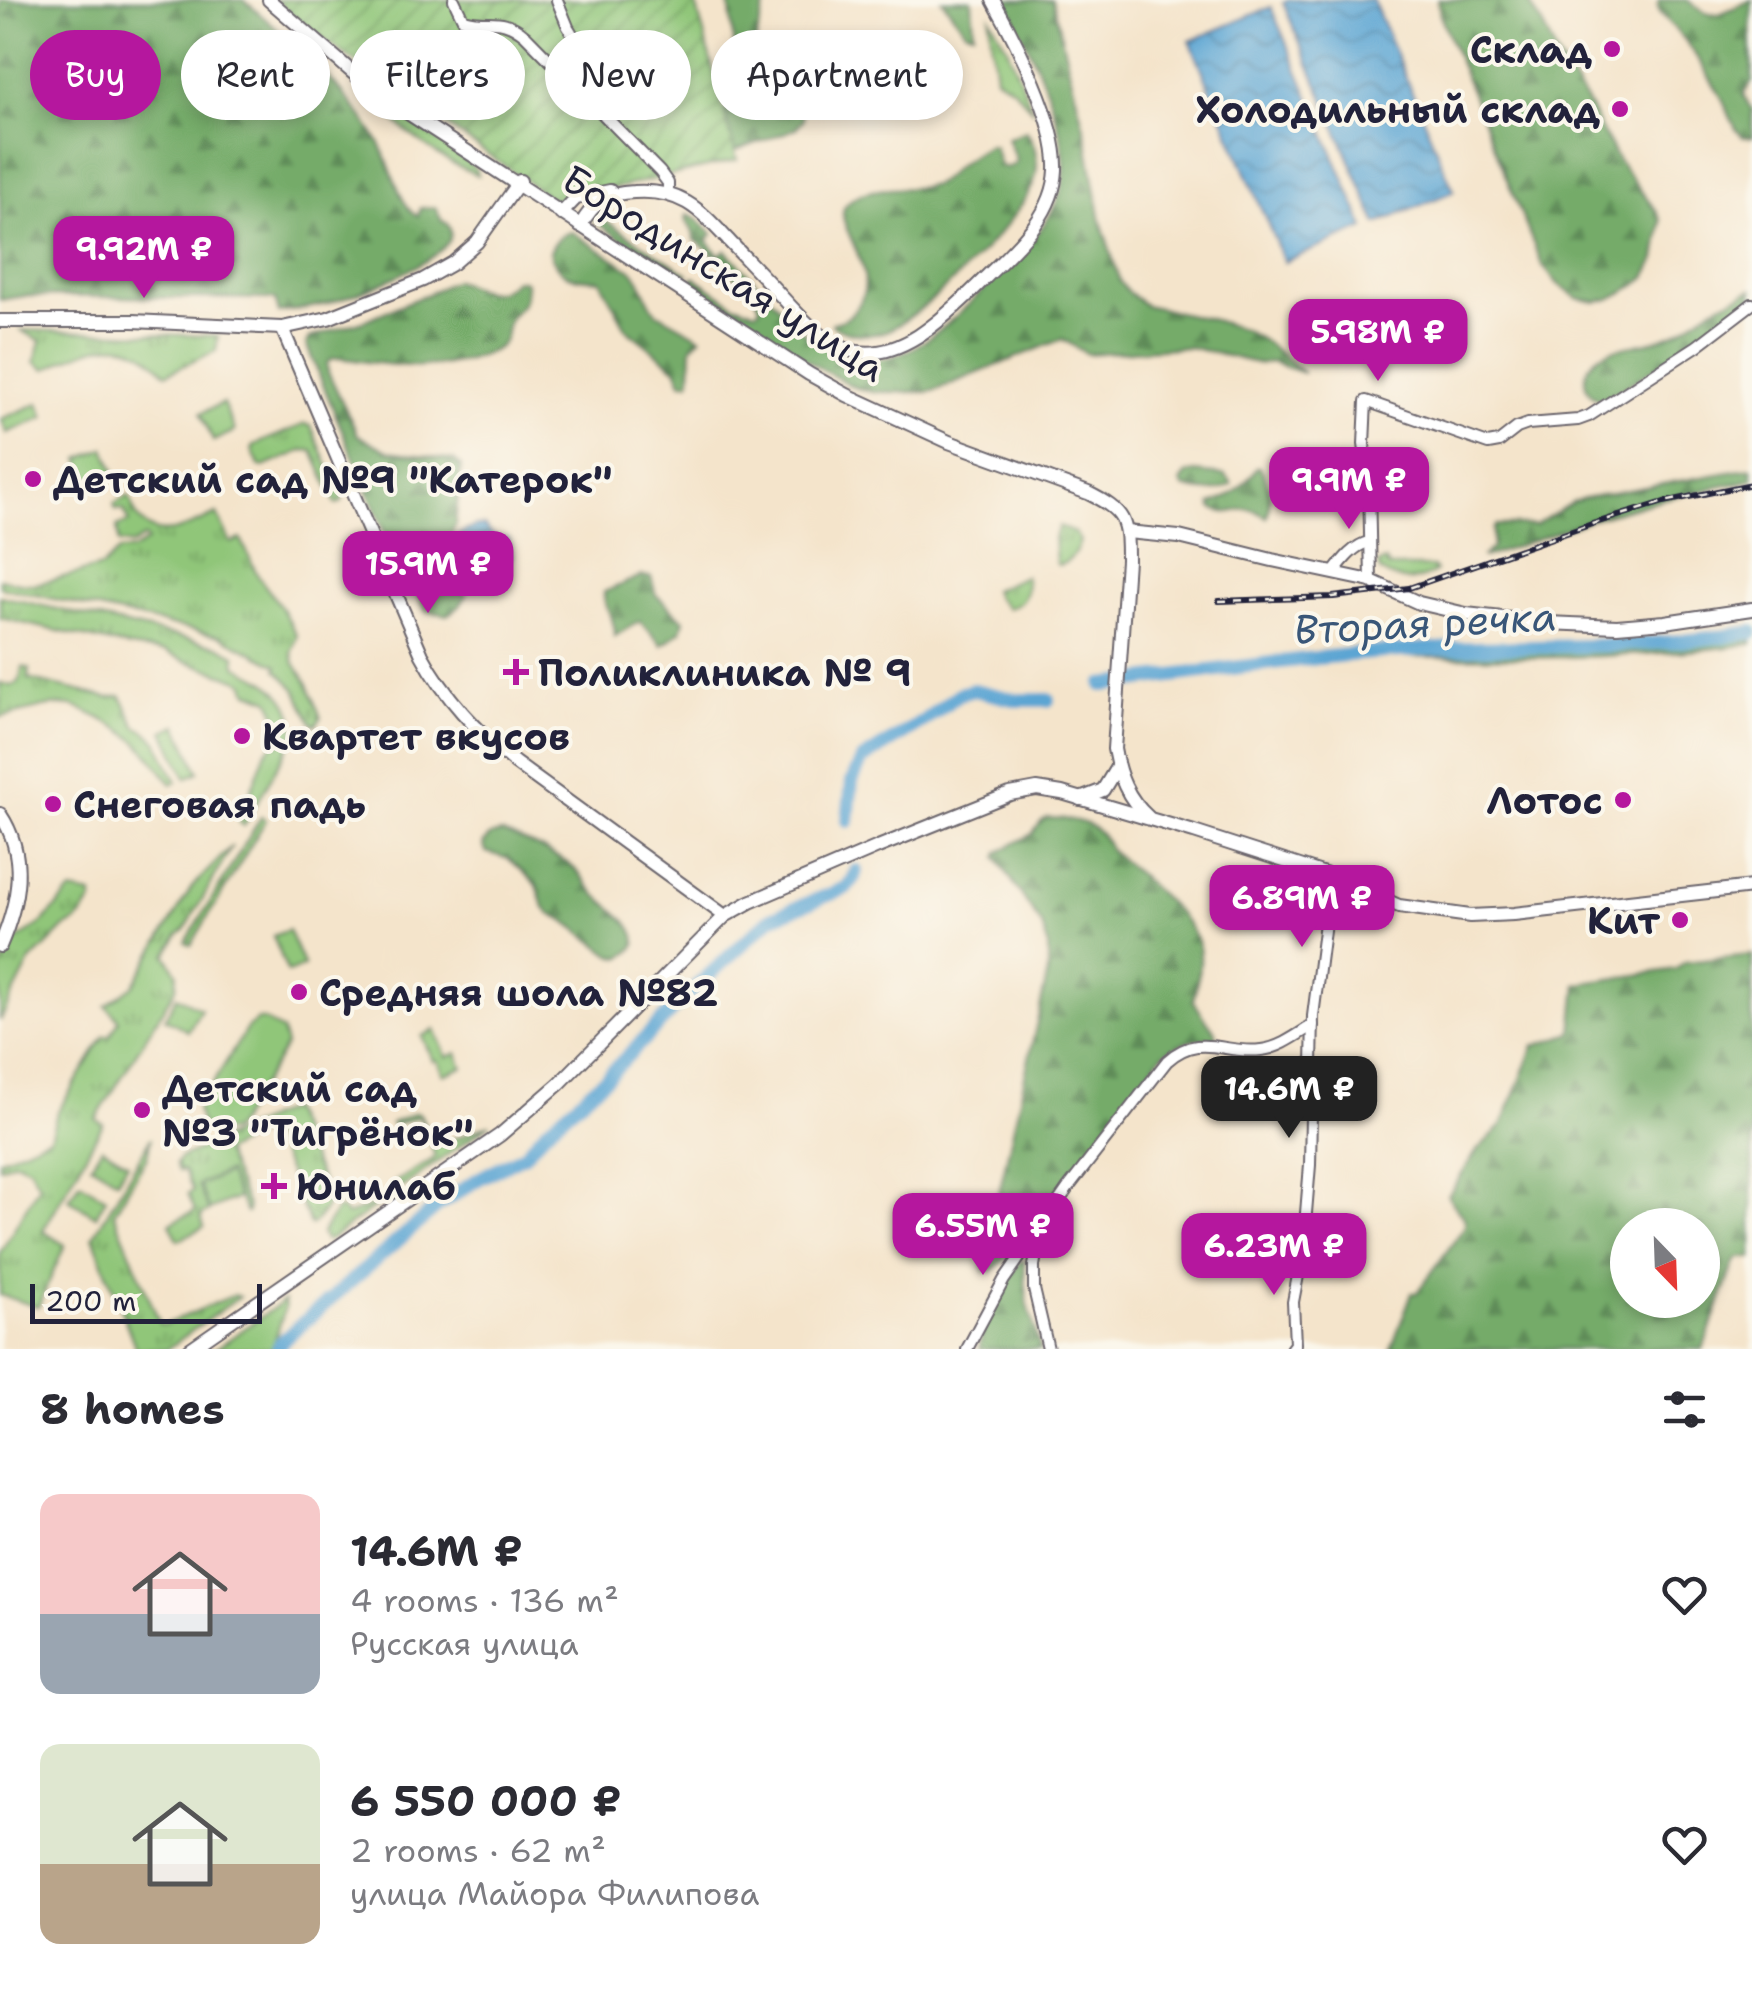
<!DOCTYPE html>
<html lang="en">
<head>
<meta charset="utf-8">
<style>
	:root { --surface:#fff; --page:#f7f7f7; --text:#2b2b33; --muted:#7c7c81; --accent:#b5179e }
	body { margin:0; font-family:"Shantell Sans",sans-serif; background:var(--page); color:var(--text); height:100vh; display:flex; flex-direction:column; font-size:38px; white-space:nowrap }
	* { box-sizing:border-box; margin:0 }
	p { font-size:32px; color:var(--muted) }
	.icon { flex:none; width:55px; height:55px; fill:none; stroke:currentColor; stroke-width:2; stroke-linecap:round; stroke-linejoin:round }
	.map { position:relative; height:1349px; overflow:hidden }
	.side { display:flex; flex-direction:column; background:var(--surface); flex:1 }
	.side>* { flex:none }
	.hud { position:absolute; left:30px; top:30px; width:1000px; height:90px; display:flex; gap:20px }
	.needle { width:65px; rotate:157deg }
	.tools { position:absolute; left:1610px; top:1208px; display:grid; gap:20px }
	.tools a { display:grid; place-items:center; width:110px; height:110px; border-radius:50%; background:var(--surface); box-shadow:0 5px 15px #0003; font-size:50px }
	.scale { position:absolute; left:30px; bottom:25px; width:232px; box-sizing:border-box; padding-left:10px; border:5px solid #22223b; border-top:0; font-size:28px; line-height:35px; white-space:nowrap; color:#22223b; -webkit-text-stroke:8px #fbf7ec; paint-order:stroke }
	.price { position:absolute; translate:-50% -85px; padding:0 22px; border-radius:20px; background:var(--accent); color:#fff; font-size:32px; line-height:65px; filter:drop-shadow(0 2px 5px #0008) }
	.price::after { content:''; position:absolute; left:50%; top:60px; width:30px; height:22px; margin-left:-15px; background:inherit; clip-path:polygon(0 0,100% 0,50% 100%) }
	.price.active { background:#222; color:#fff }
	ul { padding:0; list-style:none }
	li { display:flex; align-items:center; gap:30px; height:250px; padding:0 40px }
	li span { display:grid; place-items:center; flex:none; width:280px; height:200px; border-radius:20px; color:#555 }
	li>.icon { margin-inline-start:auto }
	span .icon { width:120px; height:120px; fill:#fffc; stroke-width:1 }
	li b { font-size:42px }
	h2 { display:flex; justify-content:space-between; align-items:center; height:120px; padding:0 40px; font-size:42px }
	.chip { padding:0 35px; border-radius:45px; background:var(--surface); box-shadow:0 5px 15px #0003; font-size:35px; line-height:90px }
	.chip.active { background:var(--accent); color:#fff }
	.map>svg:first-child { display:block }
	.grass { fill:url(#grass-tufts); stroke:#59745a; stroke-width:2.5 }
	.forest { fill:url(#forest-firs); stroke:#4b6652; stroke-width:2.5; fill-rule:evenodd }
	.park { fill:#90c679; stroke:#59745a; stroke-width:2.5 }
	.garden { fill:url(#garden-furrows); stroke:#59745a; stroke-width:2.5 }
	.water { fill:url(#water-waves); stroke:#3f6487; stroke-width:2.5 }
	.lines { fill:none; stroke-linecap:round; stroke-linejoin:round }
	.river { stroke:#5ca5d3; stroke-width:14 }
	.minor-casing { stroke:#6c666d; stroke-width:14 }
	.major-casing { stroke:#6c666d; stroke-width:16 }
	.minor { stroke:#fff; stroke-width:10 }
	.major { stroke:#fff; stroke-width:12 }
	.rail-casing { stroke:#22223b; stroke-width:6 }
	.rail { stroke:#fbf7ec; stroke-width:2.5; stroke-dasharray:8; stroke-linecap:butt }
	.poi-dot { fill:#b5179e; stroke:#fbf7ec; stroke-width:4 }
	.labels { text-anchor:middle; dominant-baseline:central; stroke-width:8; stroke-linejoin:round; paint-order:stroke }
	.poi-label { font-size:38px; font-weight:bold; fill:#22223b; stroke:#fbf7ec; text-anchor:start }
	.street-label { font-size:38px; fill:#22223b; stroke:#fbf7ec }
	.water-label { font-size:40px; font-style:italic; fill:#395678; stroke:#fbf7ec }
</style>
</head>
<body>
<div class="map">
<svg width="1752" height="1349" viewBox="0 0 1752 1349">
	<defs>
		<pattern id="grass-tufts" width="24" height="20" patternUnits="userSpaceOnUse" patternTransform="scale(2.5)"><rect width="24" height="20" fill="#90c679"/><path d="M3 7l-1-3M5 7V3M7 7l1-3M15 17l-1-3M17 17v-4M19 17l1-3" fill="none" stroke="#75a064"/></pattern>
		<pattern id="forest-firs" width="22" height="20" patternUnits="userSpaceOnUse" patternTransform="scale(2.5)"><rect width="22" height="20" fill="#74ab69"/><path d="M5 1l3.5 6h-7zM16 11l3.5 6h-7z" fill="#5f8b58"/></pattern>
		<pattern id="garden-furrows" width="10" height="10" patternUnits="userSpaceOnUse" patternTransform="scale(2.5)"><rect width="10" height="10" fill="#90c679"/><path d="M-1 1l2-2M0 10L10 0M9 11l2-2" fill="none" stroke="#75a064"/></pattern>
		<pattern id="water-waves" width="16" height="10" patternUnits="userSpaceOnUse" patternTransform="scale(2.5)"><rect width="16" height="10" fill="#5ca5d3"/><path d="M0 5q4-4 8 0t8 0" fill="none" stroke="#4c86ac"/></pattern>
	</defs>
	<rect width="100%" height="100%" fill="#fbf7ec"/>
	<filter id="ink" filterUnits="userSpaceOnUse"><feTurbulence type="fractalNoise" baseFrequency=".01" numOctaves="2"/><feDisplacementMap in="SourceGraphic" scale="20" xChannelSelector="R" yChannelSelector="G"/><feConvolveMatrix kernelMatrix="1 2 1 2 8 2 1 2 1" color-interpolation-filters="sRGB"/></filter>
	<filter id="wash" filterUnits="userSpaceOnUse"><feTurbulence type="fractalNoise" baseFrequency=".0048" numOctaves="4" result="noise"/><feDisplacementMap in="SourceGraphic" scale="40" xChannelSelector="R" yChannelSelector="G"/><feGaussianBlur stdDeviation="2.25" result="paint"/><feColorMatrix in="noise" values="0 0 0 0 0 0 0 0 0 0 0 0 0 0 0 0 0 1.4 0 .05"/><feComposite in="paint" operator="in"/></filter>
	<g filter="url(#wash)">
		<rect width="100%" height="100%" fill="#f4e4cb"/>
		<!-- grass -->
		<g class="grass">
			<path d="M990 17 1007 47 1033 111 1013 88 996 77C994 57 989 38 990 17Z"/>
			<path d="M382 106C404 112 455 153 476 169L478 175C441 161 410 135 381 109Z"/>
			<path d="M20 330 218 336 216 351 166 374C126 327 95 347 46 369L35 362 41 341Z"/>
			<path d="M305 424 311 426 342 498V502L336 504 313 451 304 450 264 467 259 466 252 450 254 445Z"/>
			<path d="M129 496C132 503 134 513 139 519 159 546 194 523 217 514L231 543 241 539 258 576 281 607 297 636 292 652 294 662 308 684 321 718 316 725 312 723 295 688 277 670 278 666 220 636 0 587V579L25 584H36L102 567 119 551 133 550 147 541 145 537 132 545 119 543 117 527 129 522 123 509 116 510 114 504Z"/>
			<path d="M1059 527 1075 533 1080 541C1077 552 1070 563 1058 565L1056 563 1054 538Z"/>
			<path d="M1386 561 1389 567H1433L1436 571C1418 584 1398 583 1380 571L1378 564Z"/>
			<path d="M1025 576C1030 592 1023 606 1006 608L996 597 993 590Z"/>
			<path d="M0 596 218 646 235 655 236 666C269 682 297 696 294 737L244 826 239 823 266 751 274 744H280L285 733 270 700 247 691 245 683 237 679 183 660 166 652 129 647 0 618Z"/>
			<path d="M23 667 30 669 28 679 109 698 121 696 136 726 146 731 157 741 177 782 172 784 169 781C145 747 132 732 93 715 86 712 78 707 71 706 47 702 23 714 0 717V683L12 686 19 682Z"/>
			<path d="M261 817 266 820 191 945 186 942Z"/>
			<path d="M232 846 185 930 178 935 166 955 177 972 176 988 96 1119 103 1124 43 1231 65 1245 38 1307 0 1295V1253L39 1185 29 1167 16 1161 0 1167V1159L50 1137 57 1113 104 1036H110L119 1020 106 1006 133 986 192 887Z"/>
			<path d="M71 891 92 895V901L78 921 65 927 30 962 0 1021V970L14 942 43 922Z"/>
			<path d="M289 1109 328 1195C329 1205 319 1221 310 1225L272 1135 265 1132 224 1152 248 1207 247 1213H246L227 1172 198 1185 209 1211 201 1216 204 1227 178 1240 170 1223 195 1211 188 1194 193 1191 184 1170 179 1171 176 1164 180 1158Z"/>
			<path d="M415 1113 420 1114 430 1136 438 1145 490 1124 329 1240H325L321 1234 337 1209H341L347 1216 382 1200 395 1182 433 1159 435 1156 419 1116 393 1126 391 1123Z"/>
			<path d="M151 1138 147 1157 114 1213 160 1324 164 1325 234 1295 239 1297 167 1349H136L93 1237Z"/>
			<path d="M284 1301 285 1308 272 1349H215Z"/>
		</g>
		<!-- forest -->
		<g class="forest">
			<path d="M0 0H244C293 43 345 85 379 142 390 161 400 209 418 216L421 208 435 207 442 221 447 223C450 229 452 231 450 238 443 262 350 297 326 304 310 308 294 310 279 313L275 299 25 296 0 300Z"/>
			<path d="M729 0H773L765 6C761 22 747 65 756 77 764 86 788 94 799 101L802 106 803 120 795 129 736 151 730 149 722 120 736 89 737 74Z"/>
			<path d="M942 0H972L974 32 966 31Z"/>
			<path d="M1005 0H1052L1086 135 1101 221 1120 282 1129 293 1145 305 1210 319 1242 329 1267 343 1304 373 1271 362 1260 364 1189 347 1087 354 1062 339 936 390 929 392H872L854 387 816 366 692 288 690 282 694 277 734 304 755 311 760 308 758 301 718 258 695 240 692 230 686 220 687 215 697 219 713 234 707 240 719 255 726 250 809 338C831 353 854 364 881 359 895 357 911 350 923 342 951 324 975 298 998 275 1013 261 1028 247 1040 230 1051 215 1063 193 1064 174 1068 124 1028 45 1005 0Z"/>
			<path d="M1438 0H1528L1548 36 1558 58 1585 99 1617 159 1656 211 1661 220V228L1656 259 1646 277 1637 285 1610 299 1596 302 1577 298 1558 284 1542 265 1440 15Z"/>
			<path d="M1659 0H1687L1706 13 1719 14 1752 0 1750 28 1752 81 1743 95 1752 110V137H1743L1736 129 1719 93 1702 65 1685 40 1660 12 1658 7Z"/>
			<path d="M1026 131C1035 142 1039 160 1036 175 1028 215 924 316 886 331 868 338 849 334 833 326L832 323C845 320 849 318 857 307 884 271 832 225 845 206 863 181 909 193 933 185 943 182 949 172 957 166 967 159 978 151 989 145L994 146 1000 166C1006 169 1015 166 1016 160L1007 138Z"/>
			<path d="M601 209 605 211 600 217 688 274 681 279 594 221 593 216Z"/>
			<path d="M572 232 633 271C644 283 646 300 656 312L701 337 692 346 691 379 689 382H682L676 368 627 330 600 280C576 277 559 281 550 252 554 241 560 234 572 232Z"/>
			<path d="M454 280C478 287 493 303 515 280H523L526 282C526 313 517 302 508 323 505 331 507 339 501 345 495 351 487 353 480 356 433 373 387 365 339 358L332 359 327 363 328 372 358 435 388 451 454 460 461 466 455 526 450 537V557L438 575 442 584 467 595 459 607 447 615 426 611 389 543 306 344 309 338 363 321 430 293Z"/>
			<path d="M1752 289V298C1704 336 1655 371 1601 400 1578 392 1581 364 1602 354 1623 343 1647 346 1670 335 1682 330 1692 321 1703 314 1718 304 1736 297 1752 289Z"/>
			<path d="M1257 467H1260C1269 480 1272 502 1267 517 1262 515 1257 511 1252 510 1236 507 1230 518 1212 508L1211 504C1233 497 1244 486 1257 467Z"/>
			<path d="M1752 468V480L1663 499 1592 519 1484 558 1482 557 1492 548 1493 529 1496 525H1535L1573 502 1584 498Z"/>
			<path d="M1195 472 1225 475 1231 482V485C1215 494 1200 492 1183 487L1181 482 1187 474Z"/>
			<path d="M641 576 651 577 656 595 684 620 681 631 662 645 640 621 615 636C616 618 602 606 604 592Z"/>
			<path d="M1752 636V644C1637 659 1521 659 1405 656L1407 653 1615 651Z"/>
			<path d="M1047 818C1076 818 1099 822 1110 850 1134 872 1192 917 1199 947 1203 964 1196 985 1193 1001L1216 1033 1217 1038 1215 1039C1193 1038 1180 1042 1162 1055L1008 1257 991 1272 985 1271 983 1265 1048 972V945L1042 926 997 858 999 852 1032 834 1042 821Z"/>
			<path d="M502 833C519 839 546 851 561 859 577 867 584 881 595 893 609 909 662 939 620 958L611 955 563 919 550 914 544 907 537 885 516 865 509 859 486 852 483 845C487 836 494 834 502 833Z"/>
			<path d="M1752 955V1258H1739L1735 1262 1703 1349H1391L1412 1293H1417L1465 1226V1220L1448 1196 1478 1149 1502 1126 1534 1046 1572 1033 1577 984 1676 969 1685 962ZM1702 1225V1300H1628V1225Z"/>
			<path d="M1024 1260 1027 1301 1040 1349H979L988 1309 1020 1262Z"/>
		</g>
		<!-- park -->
		<g class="park">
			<path d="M39 403 45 417 7 433 1 419Z"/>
			<path d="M223 403 235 431 213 441 201 413Z"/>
			<path d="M105 448 117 477 93 488 80 459Z"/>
			<path d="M177 725 199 772 186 778 164 731Z"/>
			<path d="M288 930 304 966 288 973 273 936Z"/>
			<path d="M177 996 201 1009 188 1031 165 1018Z"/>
			<path d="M258 1020H264L282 1031 286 1045 237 1125 231 1131 218 1133 200 1123 197 1109 247 1028Z"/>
			<path d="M435 1030 447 1057 457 1053 463 1067 443 1075 437 1060 433 1061 422 1036Z"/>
			<path d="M102 1147 128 1163 117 1180 91 1164Z"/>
			<path d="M228 1173 238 1198 209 1210 199 1185Z"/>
			<path d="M80 1182 106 1198 96 1216 69 1199Z"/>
		</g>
		<!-- garden -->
		<path class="garden" d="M275 0H695L737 160 556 202 313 32Z"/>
		<!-- water -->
		<g class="water">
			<path d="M1290 0H1373L1454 191 1377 224 1283 3Z"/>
			<path d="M1271 7 1365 228 1284 262 1190 41Z"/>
			<path d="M475 526H484L494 536 509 539 512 557 506 564 494 567 479 586C465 592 446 590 440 576 444 572 453 569 457 564 461 556 453 545 454 537Z"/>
		</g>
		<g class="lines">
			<!-- river -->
			<g class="river">
				<path d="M1103 685C1214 671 1326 653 1438 649 1543 645 1648 650 1752 632"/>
				<path d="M848 821 852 781 862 760 922 722 959 694 974 690 1017 700H1048"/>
				<path d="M278 1349 281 1342 438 1206 478 1179 524 1155 546 1130 606 1078 686 996 771 918 846 888 853 880 856 871"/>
			</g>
		</g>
	</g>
	<g filter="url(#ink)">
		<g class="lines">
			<!-- minor casing -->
			<g class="minor-casing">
				<g id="minor">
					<path d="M454 0 463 19C490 27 500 14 525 35L660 172 668 183V194"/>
					<path d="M557 0 568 27 602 84 597 109"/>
					<path d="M1333 573C1342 561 1354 545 1369 542"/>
					<path d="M1371 581 1369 484 1364 444 1366 401 1488 444 1499 442 1517 428 1528 424 1578 420 1589 416 1697 346 1752 304"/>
					<path d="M1039 1237 1034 1266V1289L1048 1349"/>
					<path d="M967 1349 1004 1280 1068 1188 1167 1061C1200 1031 1225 1055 1261 1050 1280 1048 1297 1035 1313 1025"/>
					<path d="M1291 1349 1295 1344 1293 1302 1303 1249 1310 1165 1313 1016 1331 876"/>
				</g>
			</g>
			<!-- major casing -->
			<g class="major-casing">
				<g id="major">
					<path d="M269 0 359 78 394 104 809 374 847 395 949 442 1088 493C1126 512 1127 520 1127 560L1114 749C1119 776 1127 798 1148 817"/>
					<path d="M561 214 576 198 610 191"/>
					<path d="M580 226C594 202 605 193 634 192 682 189 699 209 730 242 747 260 765 278 782 297 823 342 857 374 918 336 941 321 963 300 982 281 1013 250 1054 217 1056 170 1058 123 1016 41 993 0"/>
					<path d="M0 321H133L282 328 328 318 423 280 453 263 477 242 520 181"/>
					<path d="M282 328 422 655C445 698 477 731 515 763L725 916"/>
					<path d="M1127 532 1179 537 1272 560 1371 581 1419 603 1466 614 1548 623 1617 626 1665 622 1752 609"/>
					<path d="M1080 799 1103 790 1117 767"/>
					<path d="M0 814C28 856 19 902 0 946"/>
					<path d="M190 1349 500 1135 559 1084 725 916 750 902 878 847 1010 794 1037 789 1062 793 1194 832 1331 876 1399 906 1470 916 1514 914 1752 887"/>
				</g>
			</g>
			<!-- minor -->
			<use href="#minor" class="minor"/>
			<!-- major -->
			<use href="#major" class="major"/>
			<!-- rail casing -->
			<g class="rail-casing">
				<path id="rail" d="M1219 601 1333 597 1409 588 1592 524 1664 502 1752 484"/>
			</g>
			<!-- rail -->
			<use href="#rail" class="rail"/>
		</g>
	</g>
	<!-- markers -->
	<g class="poi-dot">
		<circle cx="1612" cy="49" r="10"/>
		<circle cx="1620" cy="109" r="10"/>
		<circle cx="33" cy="479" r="10"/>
		<path d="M511 657h10v10h10v10h-10v10h-10v-10h-10v-10h10z"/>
		<circle cx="242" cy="736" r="10"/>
		<circle cx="1623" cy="800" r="10"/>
		<circle cx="53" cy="804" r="10"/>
		<circle cx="1680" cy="920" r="10"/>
		<circle cx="299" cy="992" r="10"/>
		<circle cx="142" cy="1110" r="10"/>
		<path d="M269 1171h10v10h10v10h-10v10h-10v-10h-10v-10h10z"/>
	</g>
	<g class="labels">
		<!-- poi labels -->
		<g class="poi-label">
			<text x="1592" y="49" text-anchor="end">Склад</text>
			<text x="1600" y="109" text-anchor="end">Холодильный склад</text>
			<text x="53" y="479">Детский сад №9 "Катерок"</text>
			<text x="538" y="672">Поликлиника № 9</text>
			<text x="262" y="736">Квартет вкусов</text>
			<text x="1603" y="800" text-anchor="end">Лотос</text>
			<text x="73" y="804">Снеговая падь</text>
			<text x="1660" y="920" text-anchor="end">Кит</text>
			<text x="319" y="992">Средняя шола №82</text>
			<text x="162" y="1088">Детский сад<tspan x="162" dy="44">№3 "Тигрёнок"</tspan></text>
			<text x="296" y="1186">Юнилаб</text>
		</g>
		<!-- street labels -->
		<g class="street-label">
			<text transform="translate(724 273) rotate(32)">Бородинская улица</text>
		</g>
		<!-- water labels -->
		<g class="water-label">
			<text transform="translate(1425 623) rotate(-3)">Вторая речка</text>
		</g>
	</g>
</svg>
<div class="tools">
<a><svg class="needle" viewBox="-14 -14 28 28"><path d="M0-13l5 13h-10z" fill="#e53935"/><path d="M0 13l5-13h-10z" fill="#7c7c81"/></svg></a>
</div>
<div class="scale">200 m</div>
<b class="price" style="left:144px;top:301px">9.92M ₽</b>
<b class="price" style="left:1378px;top:384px">5.98M ₽</b>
<b class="price" style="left:1349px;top:532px">9.9M ₽</b>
<b class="price" style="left:428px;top:616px">15.9M ₽</b>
<b class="price" style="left:1302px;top:950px">6.89M ₽</b>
<b class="price active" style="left:1289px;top:1141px">14.6M ₽</b>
<b class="price" style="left:983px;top:1278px">6.55M ₽</b>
<b class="price" style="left:1274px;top:1298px">6.23M ₽</b>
<div class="hud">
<a class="chip active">Buy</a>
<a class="chip">Rent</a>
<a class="chip">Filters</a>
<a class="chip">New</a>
<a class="chip">Apartment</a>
</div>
</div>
<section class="side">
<h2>8 homes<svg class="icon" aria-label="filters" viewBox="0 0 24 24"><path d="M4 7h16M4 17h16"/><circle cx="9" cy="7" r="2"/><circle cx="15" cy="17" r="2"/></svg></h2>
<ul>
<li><span style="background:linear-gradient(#f6c9c9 60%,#9aa5b1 0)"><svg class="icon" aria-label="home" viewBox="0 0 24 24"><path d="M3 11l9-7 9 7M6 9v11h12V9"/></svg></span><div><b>14.6M ₽</b><p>4 rooms · 136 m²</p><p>Русская улица</p></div><svg class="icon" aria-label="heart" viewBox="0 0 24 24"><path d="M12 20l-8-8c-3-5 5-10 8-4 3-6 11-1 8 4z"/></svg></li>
<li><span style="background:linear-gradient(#dfe7d0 60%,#b9a48a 0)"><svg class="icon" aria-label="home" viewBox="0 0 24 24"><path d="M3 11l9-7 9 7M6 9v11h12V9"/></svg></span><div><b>6 550 000 ₽</b><p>2 rooms · 62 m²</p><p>улица Майора Филипова</p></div><svg class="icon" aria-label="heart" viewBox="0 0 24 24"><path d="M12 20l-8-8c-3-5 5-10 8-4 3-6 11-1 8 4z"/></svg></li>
</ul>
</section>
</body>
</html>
